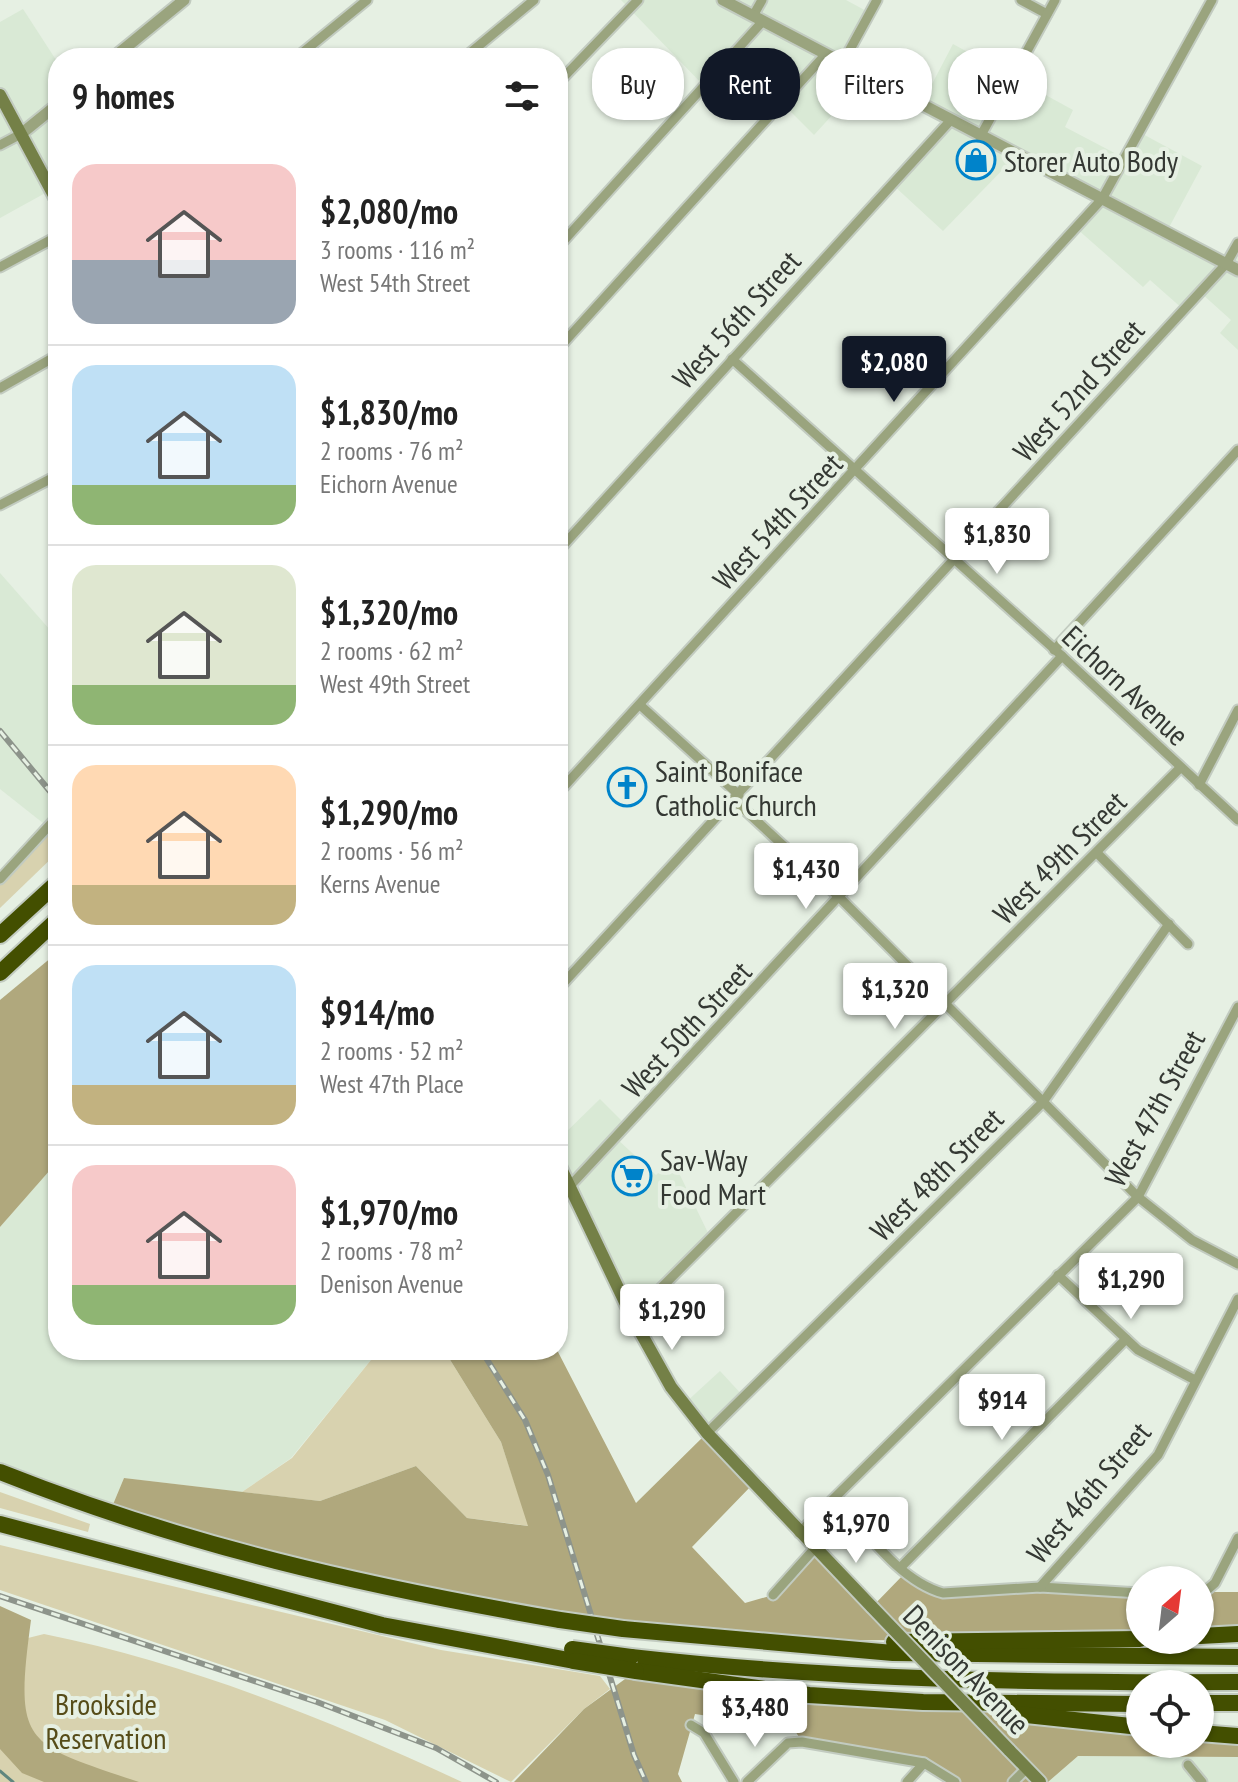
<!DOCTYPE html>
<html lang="en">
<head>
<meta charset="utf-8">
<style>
	:root { --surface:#fff; --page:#f2f2f2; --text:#222; --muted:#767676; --line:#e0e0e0; --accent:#111827 }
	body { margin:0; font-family:"PT Sans Narrow",sans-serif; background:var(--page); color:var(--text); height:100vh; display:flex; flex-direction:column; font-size:30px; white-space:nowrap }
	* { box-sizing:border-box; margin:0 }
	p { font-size:26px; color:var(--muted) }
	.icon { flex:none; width:44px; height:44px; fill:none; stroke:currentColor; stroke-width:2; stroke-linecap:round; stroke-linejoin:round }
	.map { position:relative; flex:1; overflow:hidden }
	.sheet { position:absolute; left:48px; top:48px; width:520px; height:1312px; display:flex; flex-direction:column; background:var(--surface); border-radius:32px; box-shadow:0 2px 6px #0004 }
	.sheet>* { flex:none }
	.hud { position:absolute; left:592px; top:48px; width:526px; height:72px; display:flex; gap:16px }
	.needle { width:52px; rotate:28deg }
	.buttons { position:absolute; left:1126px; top:1566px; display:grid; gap:16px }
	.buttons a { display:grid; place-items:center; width:88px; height:88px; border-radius:50%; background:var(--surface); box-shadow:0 2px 6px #0004; font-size:40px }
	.price { position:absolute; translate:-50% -68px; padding:0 18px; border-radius:8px; background:#fff; color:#222; font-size:26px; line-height:52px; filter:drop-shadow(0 2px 4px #0008) }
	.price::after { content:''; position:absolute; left:50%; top:48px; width:24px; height:18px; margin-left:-12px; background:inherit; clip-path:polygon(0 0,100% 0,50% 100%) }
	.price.on { background:var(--accent); color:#fff }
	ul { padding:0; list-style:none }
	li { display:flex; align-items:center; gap:24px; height:200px; padding:0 24px }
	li+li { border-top:2px solid var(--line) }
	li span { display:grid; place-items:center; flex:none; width:224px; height:160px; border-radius:24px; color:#555 }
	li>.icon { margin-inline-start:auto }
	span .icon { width:96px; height:96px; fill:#fffc; stroke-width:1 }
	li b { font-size:34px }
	h2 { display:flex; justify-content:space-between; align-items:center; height:96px; padding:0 24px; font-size:34px }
	.chip { padding:0 28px; border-radius:32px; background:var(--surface); box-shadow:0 2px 6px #0004; font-size:28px; line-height:72px }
	.chip.on { background:var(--accent); color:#fff }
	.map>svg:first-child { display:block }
	.built { fill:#d9e9d5 }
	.green { fill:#d8d2af }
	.forest { fill:#b0a87d }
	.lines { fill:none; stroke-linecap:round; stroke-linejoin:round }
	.stream { stroke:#5f867e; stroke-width:3 }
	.minor-casing { stroke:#c2cbc0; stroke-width:13 }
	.tertiary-casing { stroke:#c2cbc0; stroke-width:15 }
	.secondary-casing { stroke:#c2cbc0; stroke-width:16 }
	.motorway-casing { stroke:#c2cbc0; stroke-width:20 }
	.minor { stroke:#9aa47e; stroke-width:9 }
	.tertiary { stroke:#9aa47e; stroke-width:11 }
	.secondary { stroke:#748047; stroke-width:12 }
	.motorway { stroke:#434f00; stroke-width:16 }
	.rail-casing { stroke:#8d948b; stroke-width:6 }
	.rail { stroke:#e6f0e3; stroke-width:3; stroke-dasharray:9; stroke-linecap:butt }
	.secondary-bridge-casing { stroke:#c2cbc0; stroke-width:16; stroke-linecap:butt }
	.motorway-bridge-casing { stroke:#c2cbc0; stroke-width:20; stroke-linecap:butt }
	.secondary-bridge { stroke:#748047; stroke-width:12 }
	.motorway-bridge { stroke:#434f00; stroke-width:16 }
	.labels { text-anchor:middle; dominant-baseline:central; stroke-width:8; stroke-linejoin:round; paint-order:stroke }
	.poi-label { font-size:30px; fill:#343833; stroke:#e6f0e3; text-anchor:start }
	.street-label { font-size:30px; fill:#343833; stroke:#e6f0e3 }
	.park-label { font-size:30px; fill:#564c18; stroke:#e6f0e3 }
</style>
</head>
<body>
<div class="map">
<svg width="1238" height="1782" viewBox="0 0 1238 1782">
	<rect width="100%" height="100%" fill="#e6f0e3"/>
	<!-- built -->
	<g class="built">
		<path d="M621 0H846L870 13 842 64 867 77 814 135 782 103 771 115 721 67 704 86Z"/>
		<path d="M23 9 58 63V186L0 218V22Z"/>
		<path d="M953 44 1073 110 1065 127 1124 158 1139 132 1202 166 1166 233 1226 264 1238 243V350L1220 333 1231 320 1201 293 1184 310 1150 280 1143 287 1076 228 1101 200 1016 156 943 231 892 184 949 121 921 105Z"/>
		<path d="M0 573 58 639V816L48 827 0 789Z"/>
		<path d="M600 1099 628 1127 617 1139 656 1175 669 1163 678 1171 710 1237 632 1317 558 1162V1140Z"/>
		<path d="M58 1161V1350H379L291 1458 242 1492 124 1478 109 1514 0 1472V1227Z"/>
		<path d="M720 1371 744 1397 707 1433 684 1404Z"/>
		<path d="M1078 1756 1238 1757V1782H1048Z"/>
	</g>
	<!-- green -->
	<g class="green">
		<path d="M58 821V852L0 908V885Z"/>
		<path d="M379 1350H444L501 1442 529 1526 467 1518 416 1466 320 1501 242 1492 292 1458Z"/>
		<path d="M0 1492 90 1524 88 1532 0 1508Z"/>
		<path d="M0 1545 441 1650 600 1676 610 1689 584 1709 511 1782 385 1720 0 1590Z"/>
		<path d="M44 1634C188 1663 329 1720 462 1782H0V1645Z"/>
	</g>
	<!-- forest -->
	<g class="forest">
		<path d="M58 952V1161L0 1227V1000Z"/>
		<path d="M444 1350H557L636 1503 707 1433 753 1484 692 1547 745 1603 773 1595 815 1548 872 1607 906 1572 932 1590 1040 1587 1140 1593V1639L732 1641 447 1600 109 1514 124 1478 320 1501 416 1466 467 1518 528 1526 501 1442Z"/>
		<path d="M1208 1592H1238V1634L1200 1636V1596Z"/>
		<path d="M0 1606 31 1620C14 1746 24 1743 139 1782H44L22 1773 0 1749Z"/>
		<path d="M636 1671 1140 1727V1744H1200V1733L1238 1736V1757L1078 1756 1048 1782H955L924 1763 802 1742 794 1729 695 1714 678 1774 682 1782H514L584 1709Z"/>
	</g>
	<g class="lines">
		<!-- stream -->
		<path class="stream" d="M0 1771 13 1782"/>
		<!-- minor casing -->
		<g class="minor-casing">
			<g id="minor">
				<path d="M1021 0 1047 14"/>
				<path d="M753 16 762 0"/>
				<path d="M296 58 367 0"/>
				<path d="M464 58 534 0"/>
				<path d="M842 64 877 0"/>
				<path d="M558 83 638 0"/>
				<path d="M980 137 1055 0"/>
				<path d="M0 145 21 134"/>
				<path d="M558 247 763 21"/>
				<path d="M0 267 58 236"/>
				<path d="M558 349 825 55"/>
				<path d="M732 359 1062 656 1238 820"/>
				<path d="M0 388 58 355"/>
				<path d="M0 505 58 475"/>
				<path d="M558 551 950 121"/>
				<path d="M1054 650 1238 450"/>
				<path d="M640 705 739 795"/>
				<path d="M1199 785 1238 710"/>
				<path d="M558 793 1102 199 1212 0"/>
				<path d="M734 800 840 898 1138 1197 1192 1240 1238 1264"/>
				<path d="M1098 854 1188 944"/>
				<path d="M0 879 58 816"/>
				<path d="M558 989 1226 264 1238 243"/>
				<path d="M570 1186 1062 656"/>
				<path d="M1058 1275 1138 1350 1195 1380"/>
				<path d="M632 1317 1180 768"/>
				<path d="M707 1433 1043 1102 1169 924"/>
				<path d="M835 1498C865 1530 899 1581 943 1593L1040 1587 1140 1593"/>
				<path d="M799 1533 1138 1197 1238 1007"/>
				<path d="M901 1567 1126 1339"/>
				<path d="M1040 1587 1158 1455 1238 1299"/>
				<path d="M773 1595 815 1548"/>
				<path d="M1200 1596 1215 1583 1238 1538"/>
				<path d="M691 1725 704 1733 734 1782"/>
				<path d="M1188 1765 1202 1782"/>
				<path d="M747 1782 788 1743 802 1742 924 1763 955 1782"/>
				<path d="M907 1782 924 1763"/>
				<path d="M1013 1782 1027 1768"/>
			</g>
		</g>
		<!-- tertiary casing -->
		<g class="tertiary-casing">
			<g id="tertiary">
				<path d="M723 0 1238 270"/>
				<path d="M113 58 184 0"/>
				<path d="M21 134 58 104"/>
			</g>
		</g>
		<!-- secondary casing -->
		<g class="secondary-casing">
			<g id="secondary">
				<path d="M0 95 58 203"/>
				<path d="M558 1162 632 1317 671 1387 707 1433 872 1607"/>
				<path d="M1009 1750 1040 1782"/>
			</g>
		</g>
		<!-- motorway casing -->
		<g class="motorway-casing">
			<g id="motorway">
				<path d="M0 935 58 882"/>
				<path d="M0 973 58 919"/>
				<path d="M0 1472C186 1546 363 1586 560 1620"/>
				<path d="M0 1524 382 1625 574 1661"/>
				<path d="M623 1629 893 1653 1238 1657"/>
				<path d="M1200 1636 1238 1634"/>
				<path d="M894 1642 1140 1639"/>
				<path d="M631 1657C834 1680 1035 1683 1238 1682"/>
				<path d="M636 1671 809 1695 923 1702 1140 1704"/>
				<path d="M1200 1703H1238"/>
				<path d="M1008 1713 1140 1727"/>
				<path d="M1200 1733 1238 1736"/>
			</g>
		</g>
		<!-- minor -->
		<use href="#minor" class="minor"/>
		<!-- tertiary -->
		<use href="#tertiary" class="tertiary"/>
		<!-- secondary -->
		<use href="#secondary" class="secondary"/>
		<!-- motorway -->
		<use href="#motorway" class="motorway"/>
		<!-- rail casing -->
		<g class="rail-casing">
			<g id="rail">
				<path d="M0 731 58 801"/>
				<path d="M481 1350 525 1420 548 1475 634 1755 646 1782"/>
				<path d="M0 1596 317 1702 436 1748 496 1782"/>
			</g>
		</g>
		<!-- rail -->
		<use href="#rail" class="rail"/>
		<!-- secondary-bridge casing -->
		<g class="secondary-bridge-casing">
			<path id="secondary-bridge" d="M872 1607 1009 1750"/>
		</g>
		<!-- motorway-bridge casing -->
		<g class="motorway-bridge-casing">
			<g id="motorway-bridge">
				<path d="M560 1620 623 1629"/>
				<path d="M572 1649 631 1657"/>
				<path d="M574 1661 636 1671"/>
			</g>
		</g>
		<!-- secondary-bridge -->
		<use href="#secondary-bridge" class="secondary-bridge"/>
		<!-- motorway-bridge -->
		<use href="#motorway-bridge" class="motorway-bridge"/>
	</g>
	<!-- icons -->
	<defs>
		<g id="shop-ring" transform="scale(2)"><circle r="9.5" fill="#e6f0e3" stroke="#0083ca" stroke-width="1.5"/><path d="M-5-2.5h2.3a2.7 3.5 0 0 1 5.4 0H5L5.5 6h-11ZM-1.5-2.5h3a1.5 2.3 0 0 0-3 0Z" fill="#0083ca"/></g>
		<g id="church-ring" transform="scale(2)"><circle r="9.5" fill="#e6f0e3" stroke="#0083ca" stroke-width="1.5"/><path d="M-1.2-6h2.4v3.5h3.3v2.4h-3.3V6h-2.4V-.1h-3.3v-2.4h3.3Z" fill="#0083ca"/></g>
		<g id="supermarket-ring" transform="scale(2)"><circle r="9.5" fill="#e6f0e3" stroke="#0083ca" stroke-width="1.5"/><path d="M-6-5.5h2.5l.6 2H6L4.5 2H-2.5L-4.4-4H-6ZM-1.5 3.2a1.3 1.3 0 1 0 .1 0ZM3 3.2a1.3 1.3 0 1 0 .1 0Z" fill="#0083ca"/></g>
	</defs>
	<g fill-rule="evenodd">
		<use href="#shop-ring" x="976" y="160"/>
		<use href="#church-ring" x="627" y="787"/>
		<use href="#supermarket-ring" x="632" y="1176"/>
	</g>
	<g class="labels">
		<!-- poi labels -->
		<g class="poi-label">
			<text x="1004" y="160">Storer Auto Body</text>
			<text x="655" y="770">Saint Boniface<tspan x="655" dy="34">Catholic Church</tspan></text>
			<text x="660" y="1159">Sav-Way<tspan x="660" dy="34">Food Mart</tspan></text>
		</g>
		<!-- street labels -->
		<g class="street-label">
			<text transform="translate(736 319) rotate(-48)">West 56th Street</text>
			<text transform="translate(1078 390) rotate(-48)">West 52nd Street</text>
			<text transform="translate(777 521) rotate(-47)">West 54th Street</text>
			<text transform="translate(1126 685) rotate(43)">Eichorn Avenue</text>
			<text transform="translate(1059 857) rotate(-45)">West 49th Street</text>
			<text transform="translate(686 1029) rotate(-47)">West 50th Street</text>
			<text transform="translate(1154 1108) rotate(-61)">West 47th Street</text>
			<text transform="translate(936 1174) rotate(-45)">West 48th Street</text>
			<text transform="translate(1088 1492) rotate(-50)">West 46th Street</text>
			<text transform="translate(967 1669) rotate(46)">Denison Avenue</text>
		</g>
		<!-- park labels -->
		<g class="park-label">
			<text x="106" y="1703">Brookside<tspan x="106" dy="34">Reservation</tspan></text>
		</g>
	</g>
</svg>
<div class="buttons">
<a><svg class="needle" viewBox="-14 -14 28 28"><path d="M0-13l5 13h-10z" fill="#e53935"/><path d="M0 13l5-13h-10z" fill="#767676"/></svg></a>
<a><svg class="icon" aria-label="locate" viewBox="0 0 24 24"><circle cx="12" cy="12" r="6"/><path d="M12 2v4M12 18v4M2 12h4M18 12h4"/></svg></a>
</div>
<b class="price on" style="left:894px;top:404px">$2,080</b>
<b class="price" style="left:997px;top:576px">$1,830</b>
<b class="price" style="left:806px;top:911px">$1,430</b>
<b class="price" style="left:895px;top:1031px">$1,320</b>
<b class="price" style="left:1131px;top:1321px">$1,290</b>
<b class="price" style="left:672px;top:1352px">$1,290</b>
<b class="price" style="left:1002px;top:1442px">$914</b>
<b class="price" style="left:856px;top:1565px">$1,970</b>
<b class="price" style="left:755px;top:1749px">$3,480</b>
<div class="hud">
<a class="chip">Buy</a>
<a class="chip on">Rent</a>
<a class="chip">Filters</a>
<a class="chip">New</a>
</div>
<section class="sheet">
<h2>9 homes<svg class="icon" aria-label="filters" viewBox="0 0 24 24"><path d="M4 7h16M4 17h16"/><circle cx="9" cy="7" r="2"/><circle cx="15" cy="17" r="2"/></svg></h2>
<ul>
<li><span style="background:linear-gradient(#f6c9c9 60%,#9aa5b1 0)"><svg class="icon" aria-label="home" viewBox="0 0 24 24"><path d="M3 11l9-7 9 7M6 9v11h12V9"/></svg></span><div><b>$2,080/mo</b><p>3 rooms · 116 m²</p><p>West 54th Street</p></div></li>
<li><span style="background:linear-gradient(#bfe0f5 75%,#8fb573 0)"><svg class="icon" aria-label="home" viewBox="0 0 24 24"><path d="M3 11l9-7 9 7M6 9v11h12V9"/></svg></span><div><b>$1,830/mo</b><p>2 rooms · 76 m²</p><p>Eichorn Avenue</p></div></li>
<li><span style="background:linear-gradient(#dfe7d0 75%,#8fb573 0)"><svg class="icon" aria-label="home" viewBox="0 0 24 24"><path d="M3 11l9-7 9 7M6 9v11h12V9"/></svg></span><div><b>$1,320/mo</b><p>2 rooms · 62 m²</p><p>West 49th Street</p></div></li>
<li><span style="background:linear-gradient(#ffd9b3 75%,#c2b280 0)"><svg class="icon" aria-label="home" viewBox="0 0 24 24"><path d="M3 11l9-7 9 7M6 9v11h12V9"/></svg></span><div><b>$1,290/mo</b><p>2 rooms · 56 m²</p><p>Kerns Avenue</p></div></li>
<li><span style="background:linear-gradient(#bfe0f5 75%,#c2b280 0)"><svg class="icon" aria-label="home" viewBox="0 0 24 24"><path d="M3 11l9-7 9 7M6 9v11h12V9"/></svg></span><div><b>$914/mo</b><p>2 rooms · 52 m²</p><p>West 47th Place</p></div></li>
<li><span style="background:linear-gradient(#f6c9c9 75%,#8fb573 0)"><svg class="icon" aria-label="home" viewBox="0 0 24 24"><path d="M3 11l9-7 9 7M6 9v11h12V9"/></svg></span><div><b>$1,970/mo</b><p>2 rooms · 78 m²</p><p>Denison Avenue</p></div></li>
</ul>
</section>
</div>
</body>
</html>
